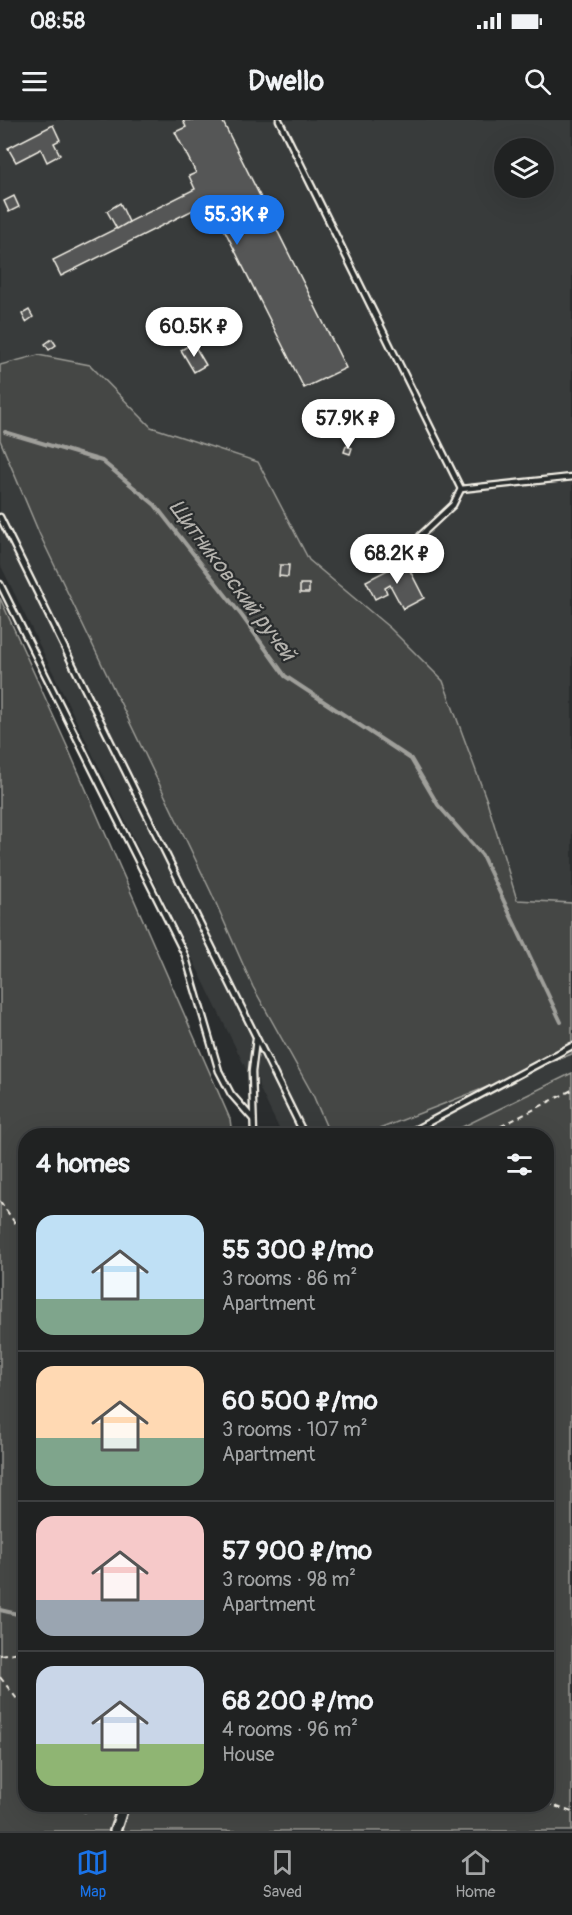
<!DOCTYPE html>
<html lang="en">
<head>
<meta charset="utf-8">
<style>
	:root { --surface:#202222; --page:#2d2f2f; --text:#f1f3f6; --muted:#a2a4a5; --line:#3d3f40; --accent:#1a73e8 }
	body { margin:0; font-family:Pangolin,sans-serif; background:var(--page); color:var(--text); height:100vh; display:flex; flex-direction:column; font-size:22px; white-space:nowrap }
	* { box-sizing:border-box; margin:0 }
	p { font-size:20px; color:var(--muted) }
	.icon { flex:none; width:33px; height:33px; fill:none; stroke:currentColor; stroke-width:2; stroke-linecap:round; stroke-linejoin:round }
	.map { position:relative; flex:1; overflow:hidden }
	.sheet { position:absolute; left:18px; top:1008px; width:536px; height:684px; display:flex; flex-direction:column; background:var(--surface); border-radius:24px; box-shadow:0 6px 24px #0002,0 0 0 2px var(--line) }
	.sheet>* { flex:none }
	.tools { position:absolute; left:494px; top:18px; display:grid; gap:12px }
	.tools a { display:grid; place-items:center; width:60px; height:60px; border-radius:50%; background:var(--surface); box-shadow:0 6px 24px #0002,0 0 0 2px var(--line); font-size:30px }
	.price { position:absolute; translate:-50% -51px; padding:0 14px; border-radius:21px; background:#fff; color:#222; font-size:20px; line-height:39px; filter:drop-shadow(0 2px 3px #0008) }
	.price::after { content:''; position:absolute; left:50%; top:36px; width:18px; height:14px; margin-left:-9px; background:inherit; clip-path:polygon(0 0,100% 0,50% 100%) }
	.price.on { background:var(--accent); color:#fff }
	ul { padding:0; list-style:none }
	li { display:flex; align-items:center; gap:18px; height:150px; padding:0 18px }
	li+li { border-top:2px solid var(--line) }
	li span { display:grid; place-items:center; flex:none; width:168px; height:120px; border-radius:18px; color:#555 }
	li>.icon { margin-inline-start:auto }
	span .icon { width:72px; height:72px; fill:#fffc; stroke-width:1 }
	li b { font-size:26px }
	h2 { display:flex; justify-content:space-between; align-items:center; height:72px; padding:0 18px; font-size:26px }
	.status { display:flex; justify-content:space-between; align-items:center; height:42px; padding:0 30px; background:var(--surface); direction:ltr }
	.status svg { height:16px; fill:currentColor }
	header { display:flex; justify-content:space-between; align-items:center; height:78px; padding:0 18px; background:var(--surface); font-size:27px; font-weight:700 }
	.menu { display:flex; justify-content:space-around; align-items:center; height:84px; border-top:2px solid var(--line); background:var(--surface); font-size:16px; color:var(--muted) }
	.menu a { display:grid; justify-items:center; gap:3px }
	.menu .on { color:var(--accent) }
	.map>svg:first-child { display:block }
	.built { fill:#373a3a; fill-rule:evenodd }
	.green { fill:#444645; stroke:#9c9c96; stroke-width:1.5 }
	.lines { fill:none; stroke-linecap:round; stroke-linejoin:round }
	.stream { stroke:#9f9f9a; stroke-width:4 }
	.building { fill:#555756; stroke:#f4f1e8; stroke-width:1.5 }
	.service-casing { stroke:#f4f1e8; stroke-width:9 }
	.minor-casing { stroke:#f4f1e8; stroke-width:14 }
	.path { stroke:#f4f1e8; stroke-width:2; stroke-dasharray:6 4.5; stroke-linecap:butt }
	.service { stroke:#2a2d2e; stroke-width:4.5 }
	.minor { stroke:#2a2d2e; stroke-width:9 }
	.labels { text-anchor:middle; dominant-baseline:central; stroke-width:4.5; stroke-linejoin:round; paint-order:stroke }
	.water-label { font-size:22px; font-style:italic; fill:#b5b3ae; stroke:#2a2d2e }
</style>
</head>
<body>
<div class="status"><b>08:58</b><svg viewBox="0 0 49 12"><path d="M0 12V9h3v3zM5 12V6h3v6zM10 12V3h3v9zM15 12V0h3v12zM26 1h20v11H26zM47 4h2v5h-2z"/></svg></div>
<header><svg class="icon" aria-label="menu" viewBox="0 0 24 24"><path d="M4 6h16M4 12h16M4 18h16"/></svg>Dwello<svg class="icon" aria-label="search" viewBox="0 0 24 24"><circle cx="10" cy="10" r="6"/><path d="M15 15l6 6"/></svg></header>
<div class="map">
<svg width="572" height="1711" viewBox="0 0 572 1711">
	<rect width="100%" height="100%" fill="#2a2d2e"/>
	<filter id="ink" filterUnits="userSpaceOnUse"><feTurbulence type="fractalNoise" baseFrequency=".0167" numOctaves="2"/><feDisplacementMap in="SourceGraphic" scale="12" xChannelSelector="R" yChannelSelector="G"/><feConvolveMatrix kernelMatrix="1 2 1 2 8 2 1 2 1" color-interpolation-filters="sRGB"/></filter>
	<g filter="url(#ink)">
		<!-- built -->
		<path class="built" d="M0 0H572V953L446 1015H282L259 967 256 951 248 953 0 444ZM504 28H543V68H504Z"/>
		<!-- green -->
		<g class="green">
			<path d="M38 235 90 245 151 307 258 342 309 440 390 508 443 561 487 681 517 780 572 783V934L364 1015H330L313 975 253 867 211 772 40 415 0 320V245Z"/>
			<path d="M0 478 67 626 230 999 232 1015 26 1016V1684H546V1016L446 1015 572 953V1711H0Z"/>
		</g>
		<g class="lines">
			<!-- stream -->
			<g class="stream">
				<path d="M5 312 102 341 155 385 242 496 285 556 411 639 438 685 482 735 561 902"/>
				<path d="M0 1490 26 1496"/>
			</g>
		</g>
		<!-- building -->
		<g class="building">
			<path d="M183 0H222L346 248 304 268 216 93 209 96 203 85 61 156 53 140 195 69 189 56 196 53 175 12 186 7Z"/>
			<path d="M53 5 60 20 54 23 60 35 47 42 41 29 16 42 8 28Z"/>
			<path d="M14 76 19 87 9 92 4 81Z"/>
			<path d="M120 83 129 102 117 109 107 91Z"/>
			<path d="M29 190 33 197 26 202 22 194Z"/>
			<path d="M52 219 56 225 49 230 45 224Z"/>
			<path d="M193 223 206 245 194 252 181 230Z"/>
			<path d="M346 326 352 328 350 334 344 332Z"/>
			<path d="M405 441 424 478 403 489 390 465 385 468 387 473 375 479 366 461Z"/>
			<path d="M280 445H289L288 457 279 456Z"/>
			<rect x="300" y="464" width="9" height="9"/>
			<path d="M68 1684H88L85 1692 67 1686Z"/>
		</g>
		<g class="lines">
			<!-- service casing -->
			<g class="service-casing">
				<g id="service">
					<path d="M279 0 461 369 572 357"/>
					<path d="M0 397 305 1016"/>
					<path d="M420 416 453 385 461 369"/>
					<path d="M0 464 185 835 219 951 231 974 253 999"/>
					<path d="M254 1016 252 952 256 919"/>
					<path d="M403 1016 572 926"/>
				</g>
			</g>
			<!-- minor casing -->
			<g class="minor-casing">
				<path id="minor" d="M115 1711 124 1684"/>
			</g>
			<!-- path -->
			<g class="path">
				<path d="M482 1016 572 970"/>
				<path d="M0 1081 26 1119"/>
				<path d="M0 1535 26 1531"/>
				<path d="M0 1557 17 1579 26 1587"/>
				<path d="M546 1683 572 1692"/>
			</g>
			<!-- service -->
			<use href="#service" class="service"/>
			<!-- minor -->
			<use href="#minor" class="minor"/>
		</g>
	</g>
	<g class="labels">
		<!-- water labels -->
		<g class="water-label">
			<text transform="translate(232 460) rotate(53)">Щитниковский ручей</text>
		</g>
	</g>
</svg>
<div class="tools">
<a><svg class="icon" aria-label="layers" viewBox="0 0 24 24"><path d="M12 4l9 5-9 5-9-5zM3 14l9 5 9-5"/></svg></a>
</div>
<b class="price on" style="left:237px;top:126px">55.3K ₽</b>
<b class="price" style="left:194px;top:238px">60.5K ₽</b>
<b class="price" style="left:348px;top:330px">57.9K ₽</b>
<b class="price" style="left:397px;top:465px">68.2K ₽</b>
<section class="sheet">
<h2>4 homes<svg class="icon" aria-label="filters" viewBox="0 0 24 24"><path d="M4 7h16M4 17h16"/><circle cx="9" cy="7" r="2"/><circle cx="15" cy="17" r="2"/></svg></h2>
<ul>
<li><span style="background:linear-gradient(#bfe0f5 70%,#7fa58c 0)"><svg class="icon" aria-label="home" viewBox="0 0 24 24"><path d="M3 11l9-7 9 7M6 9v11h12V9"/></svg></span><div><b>55 300 ₽/mo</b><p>3 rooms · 86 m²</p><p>Apartment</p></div></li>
<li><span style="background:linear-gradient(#ffd9b3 60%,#7fa58c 0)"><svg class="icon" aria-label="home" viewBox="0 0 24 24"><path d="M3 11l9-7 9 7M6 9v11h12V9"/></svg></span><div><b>60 500 ₽/mo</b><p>3 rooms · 107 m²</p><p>Apartment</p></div></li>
<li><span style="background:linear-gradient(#f6c9c9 70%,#9aa5b1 0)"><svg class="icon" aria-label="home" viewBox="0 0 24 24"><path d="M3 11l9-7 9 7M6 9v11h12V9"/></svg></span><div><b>57 900 ₽/mo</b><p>3 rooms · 98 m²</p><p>Apartment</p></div></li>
<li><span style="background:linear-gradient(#c9d6e8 65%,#8fb573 0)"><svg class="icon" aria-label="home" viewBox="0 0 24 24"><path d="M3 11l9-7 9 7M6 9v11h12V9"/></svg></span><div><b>68 200 ₽/mo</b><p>4 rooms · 96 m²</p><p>House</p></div></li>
</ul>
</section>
</div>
<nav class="menu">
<a class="on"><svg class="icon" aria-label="map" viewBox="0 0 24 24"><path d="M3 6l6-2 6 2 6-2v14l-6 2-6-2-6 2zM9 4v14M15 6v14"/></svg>Map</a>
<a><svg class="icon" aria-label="saved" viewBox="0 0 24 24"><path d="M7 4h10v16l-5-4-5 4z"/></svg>Saved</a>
<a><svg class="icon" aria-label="home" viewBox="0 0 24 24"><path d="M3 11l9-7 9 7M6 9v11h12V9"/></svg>Home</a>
</nav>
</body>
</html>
